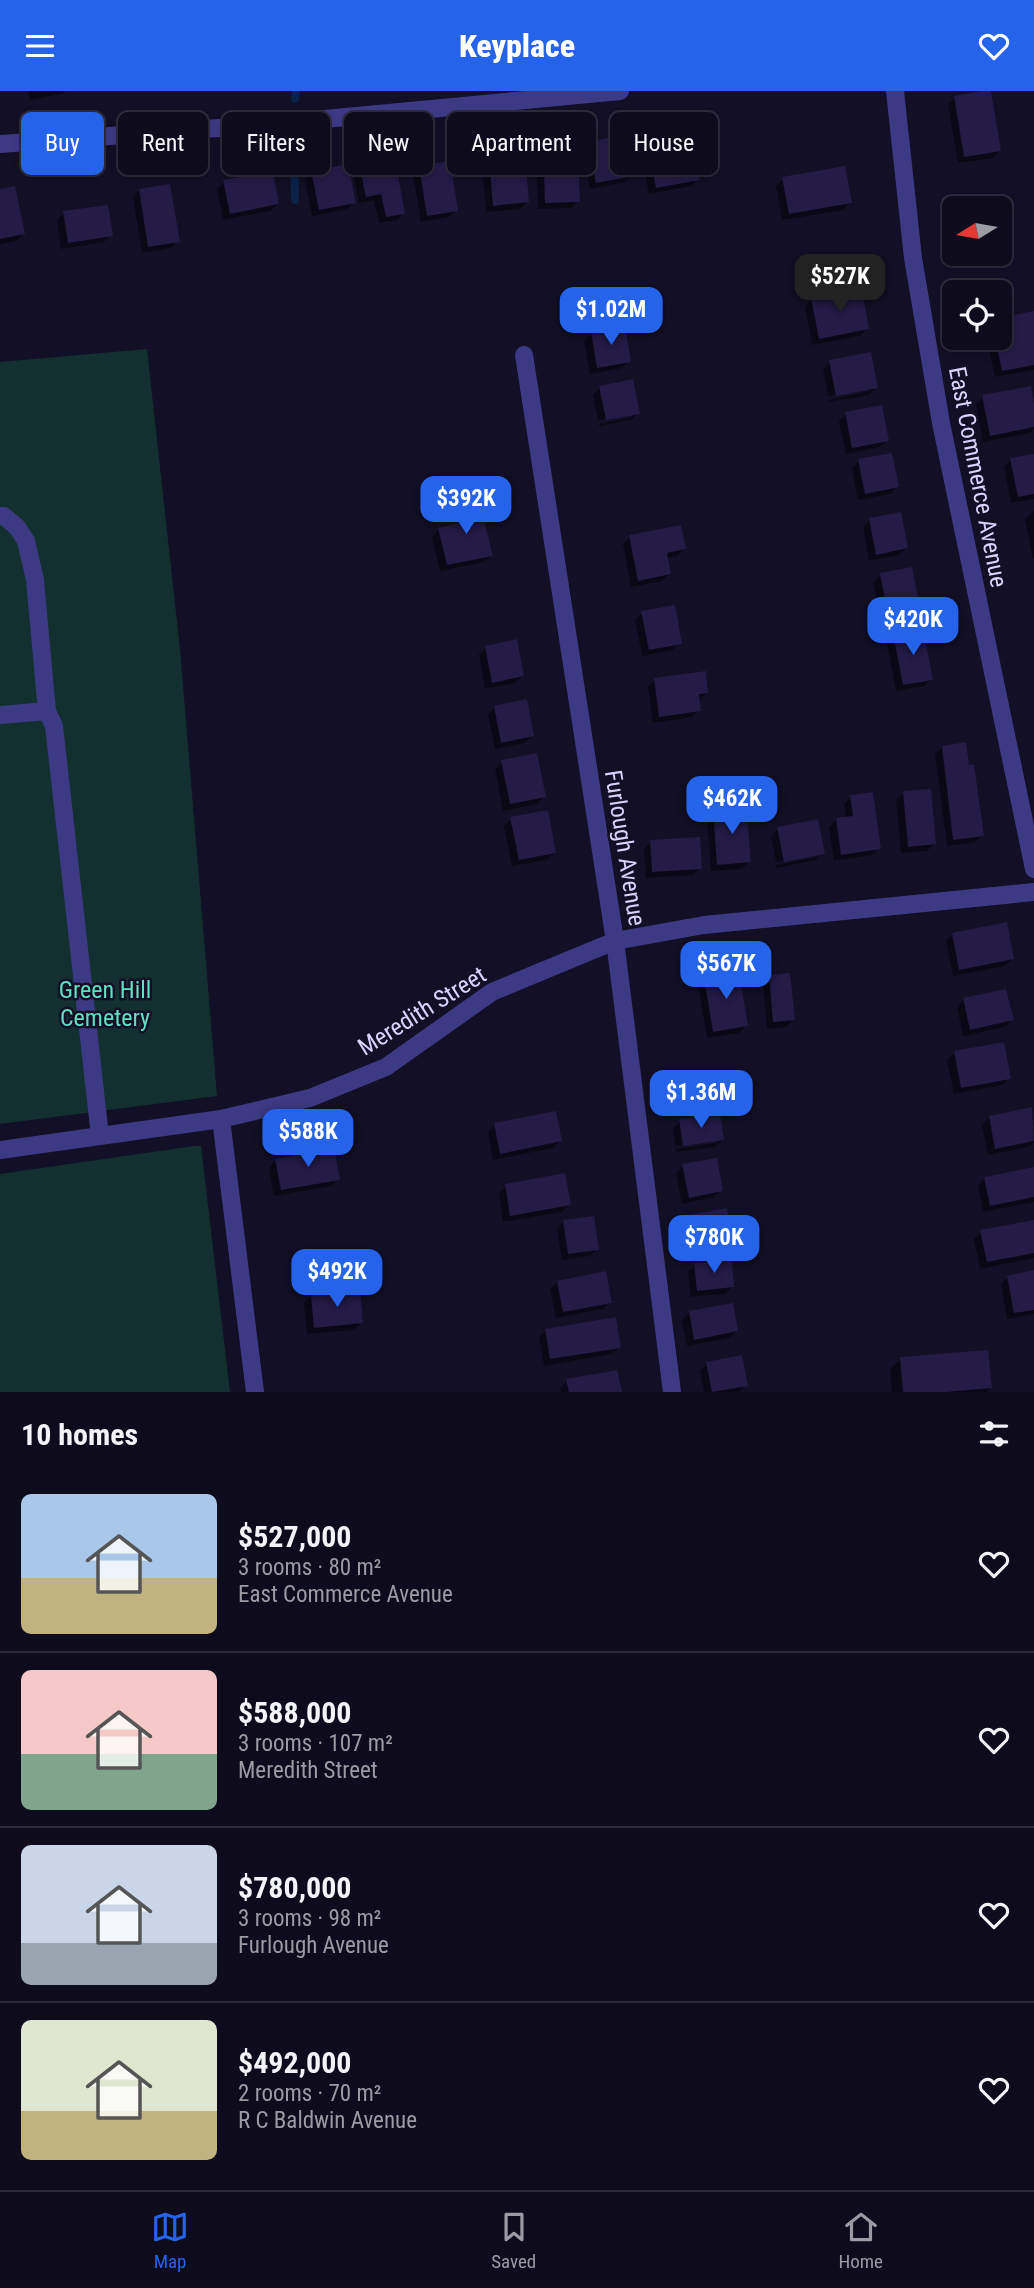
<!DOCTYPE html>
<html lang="en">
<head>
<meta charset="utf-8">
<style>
	:root { --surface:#0e0b1c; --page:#1c1929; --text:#f1f3f6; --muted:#9b9ba3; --line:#2e2b3b; --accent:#2563eb }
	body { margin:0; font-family:"Roboto Condensed",sans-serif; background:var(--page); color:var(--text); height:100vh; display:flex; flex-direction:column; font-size:26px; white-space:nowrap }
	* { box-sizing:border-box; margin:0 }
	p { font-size:23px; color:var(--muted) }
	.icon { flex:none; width:38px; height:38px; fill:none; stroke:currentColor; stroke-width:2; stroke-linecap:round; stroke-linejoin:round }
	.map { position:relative; height:1301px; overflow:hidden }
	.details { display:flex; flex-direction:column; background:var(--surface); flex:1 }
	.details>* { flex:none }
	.hud { position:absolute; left:21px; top:21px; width:992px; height:63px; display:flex; gap:14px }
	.needle { width:46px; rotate:259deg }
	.fabs { position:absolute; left:942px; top:105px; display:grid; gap:14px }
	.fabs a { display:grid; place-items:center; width:70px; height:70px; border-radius:10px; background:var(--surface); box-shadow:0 4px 10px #0003,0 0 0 2px var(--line); font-size:35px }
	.price { position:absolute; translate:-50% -60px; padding:0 16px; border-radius:14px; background:var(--accent); color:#fff; font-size:23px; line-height:46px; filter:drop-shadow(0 2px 4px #0008) }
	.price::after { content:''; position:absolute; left:50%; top:42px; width:21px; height:16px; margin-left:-10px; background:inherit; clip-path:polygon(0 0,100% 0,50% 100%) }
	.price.selected { background:#222; color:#fff }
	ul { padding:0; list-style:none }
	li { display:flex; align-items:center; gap:21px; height:175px; padding:0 21px }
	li+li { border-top:2px solid var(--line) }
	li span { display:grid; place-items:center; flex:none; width:196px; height:140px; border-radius:10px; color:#555 }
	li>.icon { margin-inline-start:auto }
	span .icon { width:84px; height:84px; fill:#fffc; stroke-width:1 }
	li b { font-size:30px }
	h2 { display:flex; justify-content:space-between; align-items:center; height:84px; padding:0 21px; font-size:30px }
	.tag { padding:0 24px; border-radius:10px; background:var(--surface); box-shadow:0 4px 10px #0003,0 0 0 2px var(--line); font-size:24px; line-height:63px }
	.tag.selected { background:var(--accent); color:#fff }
	header { display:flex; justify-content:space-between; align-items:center; height:91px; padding:0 21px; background:var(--accent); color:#fff; font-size:32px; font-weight:800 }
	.tab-bar { display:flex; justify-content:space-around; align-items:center; height:98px; border-top:2px solid var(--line); background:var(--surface); font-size:19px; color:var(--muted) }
	.tab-bar a { display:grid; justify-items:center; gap:4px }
	.tab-bar .selected { color:var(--accent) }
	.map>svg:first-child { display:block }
	.green { fill:#12302f }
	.shadow { fill:#0007 }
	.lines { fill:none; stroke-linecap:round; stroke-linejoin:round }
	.stream { stroke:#0c2248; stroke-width:8 }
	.building { fill:#241b47 }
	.minor { stroke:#3d3a85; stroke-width:18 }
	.labels { text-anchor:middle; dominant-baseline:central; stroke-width:5; stroke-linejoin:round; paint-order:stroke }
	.street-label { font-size:24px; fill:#d9d4ff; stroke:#130f26 }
	.park-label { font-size:24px; fill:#5fe0c0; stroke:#130f26 }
</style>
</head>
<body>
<header><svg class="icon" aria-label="menu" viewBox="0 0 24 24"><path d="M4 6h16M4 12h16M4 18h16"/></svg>Keyplace<svg class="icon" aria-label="heart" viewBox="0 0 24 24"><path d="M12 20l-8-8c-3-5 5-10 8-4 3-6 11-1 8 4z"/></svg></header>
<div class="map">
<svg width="1034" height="1301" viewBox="0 0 1034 1301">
	<rect width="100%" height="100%" fill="#130f26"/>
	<!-- green -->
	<g class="green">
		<path d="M147 258 180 558 217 1005 0 1033V271Z"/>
		<path d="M194 1055H201L230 1301H0V1083Z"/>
	</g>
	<!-- shadow -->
	<g class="shadow">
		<path d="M28 0H66L64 2 30 9Z"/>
		<path d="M955 6 1000 60 993 67 958 72 948 13Z"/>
		<path d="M646 45 698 88 691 95 649 103 639 52Z"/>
		<path d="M544 52 578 110 571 117 538 118 536 59Z"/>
		<path d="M589 52 632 84 625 91 590 98 582 59Z"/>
		<path d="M488 58 527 111 520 118 486 121 481 65Z"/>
		<path d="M359 70 404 122 397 129 379 132 374 109 359 112 352 77Z"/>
		<path d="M420 77 456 119 449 126 421 131 413 84Z"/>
		<path d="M312 82 354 111 347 118 312 125 305 89Z"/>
		<path d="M783 88 850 111 843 119 782 129 776 95Z"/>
		<path d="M224 91 278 113 270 120 223 129 217 98Z"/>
		<path d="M140 99 178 150 171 157 142 162 133 106Z"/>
		<path d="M0 100 23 143 16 150 0 153Z"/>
		<path d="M64 122 111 144 104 151 61 158 57 129Z"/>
		<path d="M812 209 867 238 860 245 812 254 805 216Z"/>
		<path d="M1034 230V279L995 286 987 247H999Z"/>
		<path d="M591 243 629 270 622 277 590 283 584 250Z"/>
		<path d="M830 271 876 297 869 304 829 311V309L870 300V297L828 305 823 278Z"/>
		<path d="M600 297 638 322 631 329 599 335V333L632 326V322L598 329 593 304Z"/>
		<path d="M983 306 1034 321V337L1030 342 983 351 976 313Z"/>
		<path d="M846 323 887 349 880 356 846 363 839 330Z"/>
		<path d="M1034 364V408L1011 412 1004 376 1011 369Z"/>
		<path d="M859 370 897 396 890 403 858 409 852 377Z"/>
		<path d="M459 417 491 464 484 471 440 480 432 446 439 439 455 435 452 424Z"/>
		<path d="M1034 420V467H1033L1025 428Z"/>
		<path d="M870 429 906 457 899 464 869 470 863 436Z"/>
		<path d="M630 446 684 458 677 465 666 467 669 483 662 490 631 496 623 453Z"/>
		<path d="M881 484 917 512 910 519 880 525 873 491Z"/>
		<path d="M642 522 680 552 673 559 642 565 635 529Z"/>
		<path d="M894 545 931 588 924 595 896 600 887 552Z"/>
		<path d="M486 556 522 585 515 592 485 598 479 563Z"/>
		<path d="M655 589 707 601 700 608 699 619 692 626 653 632 648 596Z"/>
		<path d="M495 616 532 645 525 652 495 658 488 623Z"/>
		<path d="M942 656 982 744 975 751 947 755 935 663Z"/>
		<path d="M502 671 544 706 537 713 503 720 495 678Z"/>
		<path d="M903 702 934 753 927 760 901 762 896 709Z"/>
		<path d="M851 706 879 757 872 764 834 770 829 736 837 729 846 728 844 713Z"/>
		<path d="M714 721 749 770 742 778 711 780 707 728Z"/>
		<path d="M511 728 555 761 547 769 512 775 504 735Z"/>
		<path d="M778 738 823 762 816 769 777 777 776 774 817 766V763L776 771 771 745Z"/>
		<path d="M651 751 700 777 693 784 646 787 644 758Z"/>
		<path d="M953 843 1013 868 1005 875 953 885 946 850Z"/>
		<path d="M770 885 793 929 786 936 767 938 763 892Z"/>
		<path d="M705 887 746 935 739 942 707 947 698 894Z"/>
		<path d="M964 909 1012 929 1005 936 963 945 957 916Z"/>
		<path d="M955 962 1010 987 1002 994 954 1003 947 969Z"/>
		<path d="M1031 1019 1034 1051 1029 1056 988 1064 982 1034 989 1027Z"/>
		<path d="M680 1030 722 1049 715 1056 676 1061V1058L717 1052V1049L675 1055 673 1037Z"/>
		<path d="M495 1033 560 1050 553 1057 493 1069 488 1041Z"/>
		<path d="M276 1069 338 1088 331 1095 274 1105 269 1077Z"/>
		<path d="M683 1075 721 1099 714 1106 682 1113 676 1082Z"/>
		<path d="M1034 1078V1111L983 1121 978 1095 985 1087Z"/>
		<path d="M506 1095 569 1114 562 1121 503 1131 499 1102Z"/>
		<path d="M690 1126 732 1148 725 1155 688 1162 683 1133Z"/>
		<path d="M1034 1130V1167L980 1178 974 1148 981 1141Z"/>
		<path d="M564 1131 597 1158 590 1165 562 1169 557 1138Z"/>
		<path d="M695 1174 732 1196 725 1203 690 1206 688 1181Z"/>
		<path d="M1034 1181V1223L1007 1228 1001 1193 1008 1186Z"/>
		<path d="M557 1191 611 1211 603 1218 556 1227 550 1198Z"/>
		<path d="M311 1205 361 1232 354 1239 307 1243 304 1212Z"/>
		<path d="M689 1222 737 1240 729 1247 687 1255 682 1229Z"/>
		<path d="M546 1239 619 1256 612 1263 544 1275 539 1246Z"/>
		<path d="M901 1268 990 1297 986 1301H892L890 1278Z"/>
		<path d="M707 1273 746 1294 739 1301H704L700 1280Z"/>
		<path d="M567 1290 620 1301H561L560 1297Z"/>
	</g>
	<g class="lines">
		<!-- stream -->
		<g class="stream">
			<path d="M295 8 296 0"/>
			<path d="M294 52 295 109"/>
		</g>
	</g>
	<!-- building -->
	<g class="building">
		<path d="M981 0H991L1001 60 964 66 954 5Z"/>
		<path d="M689 35 700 89 656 97 645 43Z"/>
		<path d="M626 43 634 85 596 92 588 51Z"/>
		<path d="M578 49 580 111 545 112 543 50Z"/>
		<path d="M524 53 529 111 493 115 488 56Z"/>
		<path d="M394 62 405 123 386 126 381 103 366 106 358 69Z"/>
		<path d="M450 70 458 120 427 125 419 75Z"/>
		<path d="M348 73 356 112 319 119 311 80Z"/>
		<path d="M845 75 852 112 789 123 782 86Z"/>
		<path d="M273 80 279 113 230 123 223 89Z"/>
		<path d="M170 93 180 151 148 156 139 98Z"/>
		<path d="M15 95 25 143 0 148V98Z"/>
		<path d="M108 114 113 145 68 152 63 120Z"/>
		<path d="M862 198 869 238 819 248 811 207Z"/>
		<path d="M1034 220V274L1002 280 995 247H999V227Z"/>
		<path d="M625 235 631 271 597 277 591 241Z"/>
		<path d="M871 261 878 297 836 305 829 269Z"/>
		<path d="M633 288 640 323 606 329 599 295Z"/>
		<path d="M1031 295 1034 312V336L990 345 982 304Z"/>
		<path d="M882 314 889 350 852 357 845 321Z"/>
		<path d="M892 362 899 396 865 403 858 368Z"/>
		<path d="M1034 363V403L1018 406 1010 367Z"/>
		<path d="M479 409 493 465 447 474 438 437 462 431 458 415Z"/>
		<path d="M901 421 908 457 876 464 869 427Z"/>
		<path d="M681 434 686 458 667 462 671 483 638 490 629 444Z"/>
		<path d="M912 476 919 512 887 519 880 482Z"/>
		<path d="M675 514 682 553 649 559 641 520Z"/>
		<path d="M923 538 933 589 903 594 893 543Z"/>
		<path d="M517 548 524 585 492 592 485 555Z"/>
		<path d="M706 580 708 602 699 603 701 620 659 626 654 587Z"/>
		<path d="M527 608 534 645 501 652 494 615Z"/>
		<path d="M966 651 969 674 974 673 984 745 953 749 942 655Z"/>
		<path d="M537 662 546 706 510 713 501 669Z"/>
		<path d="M931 698 936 753 908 756 903 700Z"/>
		<path d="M873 701 881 758 841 764 836 727 853 725 850 704Z"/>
		<path d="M746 716 751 771 717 774 713 719Z"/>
		<path d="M548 719 556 762 519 769 510 726Z"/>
		<path d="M818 728 825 763 784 771 777 736Z"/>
		<path d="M700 746 702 778 652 781 650 749Z"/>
		<path d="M1007 831 1014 868 959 879 952 842Z"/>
		<path d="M739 880 748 935 713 941 704 886Z"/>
		<path d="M790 882 795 929 773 931 769 884Z"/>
		<path d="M1006 898 1014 929 970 939 963 907Z"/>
		<path d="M1004 951 1011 988 961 997 954 960Z"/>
		<path d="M1032 1016 1034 1050 995 1058 989 1025Z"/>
		<path d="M556 1020 562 1050 500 1063 494 1032Z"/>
		<path d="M720 1023 724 1049 683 1055 679 1028Z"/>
		<path d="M334 1057 340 1089 281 1099 275 1068Z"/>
		<path d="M717 1067 723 1100 689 1107 682 1073Z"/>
		<path d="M1034 1076V1106L990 1115 984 1086Z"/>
		<path d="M565 1082 571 1114 510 1125 505 1093Z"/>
		<path d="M727 1117 733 1149 695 1156 689 1124Z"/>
		<path d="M594 1125 599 1159 568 1163 563 1129Z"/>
		<path d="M1034 1129V1162L987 1171 980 1139Z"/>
		<path d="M732 1170 734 1196 697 1200 694 1172Z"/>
		<path d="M1034 1179V1219L1014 1222 1007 1185Z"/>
		<path d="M606 1180 612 1212 563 1221 557 1190Z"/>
		<path d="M360 1199 363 1232 314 1237 311 1204Z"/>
		<path d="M733 1212 738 1240 694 1249 689 1220Z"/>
		<path d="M616 1226 621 1257 550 1268 545 1238Z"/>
		<path d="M988 1259 992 1297 946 1301H903L900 1266Z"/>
		<path d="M742 1264 748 1295 712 1301 706 1271Z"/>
		<path d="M617 1279 622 1301H569L566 1288Z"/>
	</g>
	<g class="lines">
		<!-- minor -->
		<g class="minor">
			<path d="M895 0 913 167 941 332 1034 778"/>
			<path d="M0 53 272 33 620 0"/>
			<path d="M524 264 615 850 672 1301"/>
			<path d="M0 425H4L17 436 26 450 35 489 47 620"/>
			<path d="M0 624 47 620 54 635 100 1045"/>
			<path d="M221 1028 255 1301"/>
			<path d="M0 1059 221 1028 310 1007 386 976 492 901 615 850 704 834 1034 801"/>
		</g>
	</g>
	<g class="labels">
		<!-- street labels -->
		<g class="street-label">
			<text transform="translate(978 386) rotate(79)">East Commerce Avenue</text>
			<text transform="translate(625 757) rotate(81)">Furlough Avenue</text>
			<text transform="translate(422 920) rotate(-32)">Meredith Street</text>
		</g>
		<!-- park labels -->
		<g class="park-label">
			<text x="105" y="899">Green Hill<tspan x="105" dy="28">Cemetery</tspan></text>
		</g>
	</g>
</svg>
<div class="fabs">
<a><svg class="needle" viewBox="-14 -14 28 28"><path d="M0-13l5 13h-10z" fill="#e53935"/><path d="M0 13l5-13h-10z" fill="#9b9ba3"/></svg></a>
<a><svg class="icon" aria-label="locate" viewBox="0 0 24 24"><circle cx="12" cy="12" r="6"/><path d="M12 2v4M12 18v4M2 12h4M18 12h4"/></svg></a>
</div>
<b class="price selected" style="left:840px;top:223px">$527K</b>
<b class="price" style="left:611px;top:256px">$1.02M</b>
<b class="price" style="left:466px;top:445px">$392K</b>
<b class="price" style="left:913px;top:566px">$420K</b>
<b class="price" style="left:732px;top:745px">$462K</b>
<b class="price" style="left:726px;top:910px">$567K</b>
<b class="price" style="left:701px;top:1039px">$1.36M</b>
<b class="price" style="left:308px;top:1078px">$588K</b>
<b class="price" style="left:714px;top:1184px">$780K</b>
<b class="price" style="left:337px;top:1218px">$492K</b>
<div class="hud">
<a class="tag selected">Buy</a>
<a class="tag">Rent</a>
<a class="tag">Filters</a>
<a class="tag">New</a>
<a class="tag">Apartment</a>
<a class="tag">House</a>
</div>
</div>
<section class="details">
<h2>10 homes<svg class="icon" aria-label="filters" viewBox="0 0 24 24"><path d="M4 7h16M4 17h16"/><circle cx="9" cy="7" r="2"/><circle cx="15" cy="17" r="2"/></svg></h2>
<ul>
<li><span style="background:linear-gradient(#a9c7e8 60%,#c2b280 0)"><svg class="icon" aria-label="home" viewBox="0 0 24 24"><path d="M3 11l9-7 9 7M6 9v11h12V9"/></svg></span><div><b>$527,000</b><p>3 rooms · 80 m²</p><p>East Commerce Avenue</p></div><svg class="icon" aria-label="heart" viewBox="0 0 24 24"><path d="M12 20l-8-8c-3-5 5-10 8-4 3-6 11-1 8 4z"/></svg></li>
<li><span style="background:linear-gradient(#f6c9c9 60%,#7fa58c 0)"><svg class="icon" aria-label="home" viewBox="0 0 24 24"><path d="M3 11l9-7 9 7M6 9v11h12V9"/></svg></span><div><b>$588,000</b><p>3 rooms · 107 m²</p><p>Meredith Street</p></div><svg class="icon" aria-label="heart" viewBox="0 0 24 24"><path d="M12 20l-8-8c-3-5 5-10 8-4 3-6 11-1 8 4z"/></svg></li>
<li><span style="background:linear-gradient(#c9d6e8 70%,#9aa5b1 0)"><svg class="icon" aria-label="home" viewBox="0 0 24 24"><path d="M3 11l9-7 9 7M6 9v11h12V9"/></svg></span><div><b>$780,000</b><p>3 rooms · 98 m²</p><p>Furlough Avenue</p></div><svg class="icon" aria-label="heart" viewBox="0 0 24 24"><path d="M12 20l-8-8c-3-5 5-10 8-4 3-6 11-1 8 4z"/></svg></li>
<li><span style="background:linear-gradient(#dfe7d0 65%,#c2b280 0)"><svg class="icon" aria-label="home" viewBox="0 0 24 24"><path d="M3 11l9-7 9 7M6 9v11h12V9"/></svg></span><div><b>$492,000</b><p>2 rooms · 70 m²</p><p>R C Baldwin Avenue</p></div><svg class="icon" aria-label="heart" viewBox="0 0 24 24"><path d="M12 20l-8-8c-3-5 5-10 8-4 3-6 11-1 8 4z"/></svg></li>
</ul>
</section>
<nav class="tab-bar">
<a class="selected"><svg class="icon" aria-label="map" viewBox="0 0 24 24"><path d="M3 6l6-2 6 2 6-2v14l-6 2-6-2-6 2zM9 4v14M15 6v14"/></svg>Map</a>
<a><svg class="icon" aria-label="saved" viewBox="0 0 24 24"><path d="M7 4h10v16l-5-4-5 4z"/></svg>Saved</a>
<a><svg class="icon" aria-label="home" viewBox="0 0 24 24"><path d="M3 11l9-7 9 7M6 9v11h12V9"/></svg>Home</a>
</nav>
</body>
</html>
